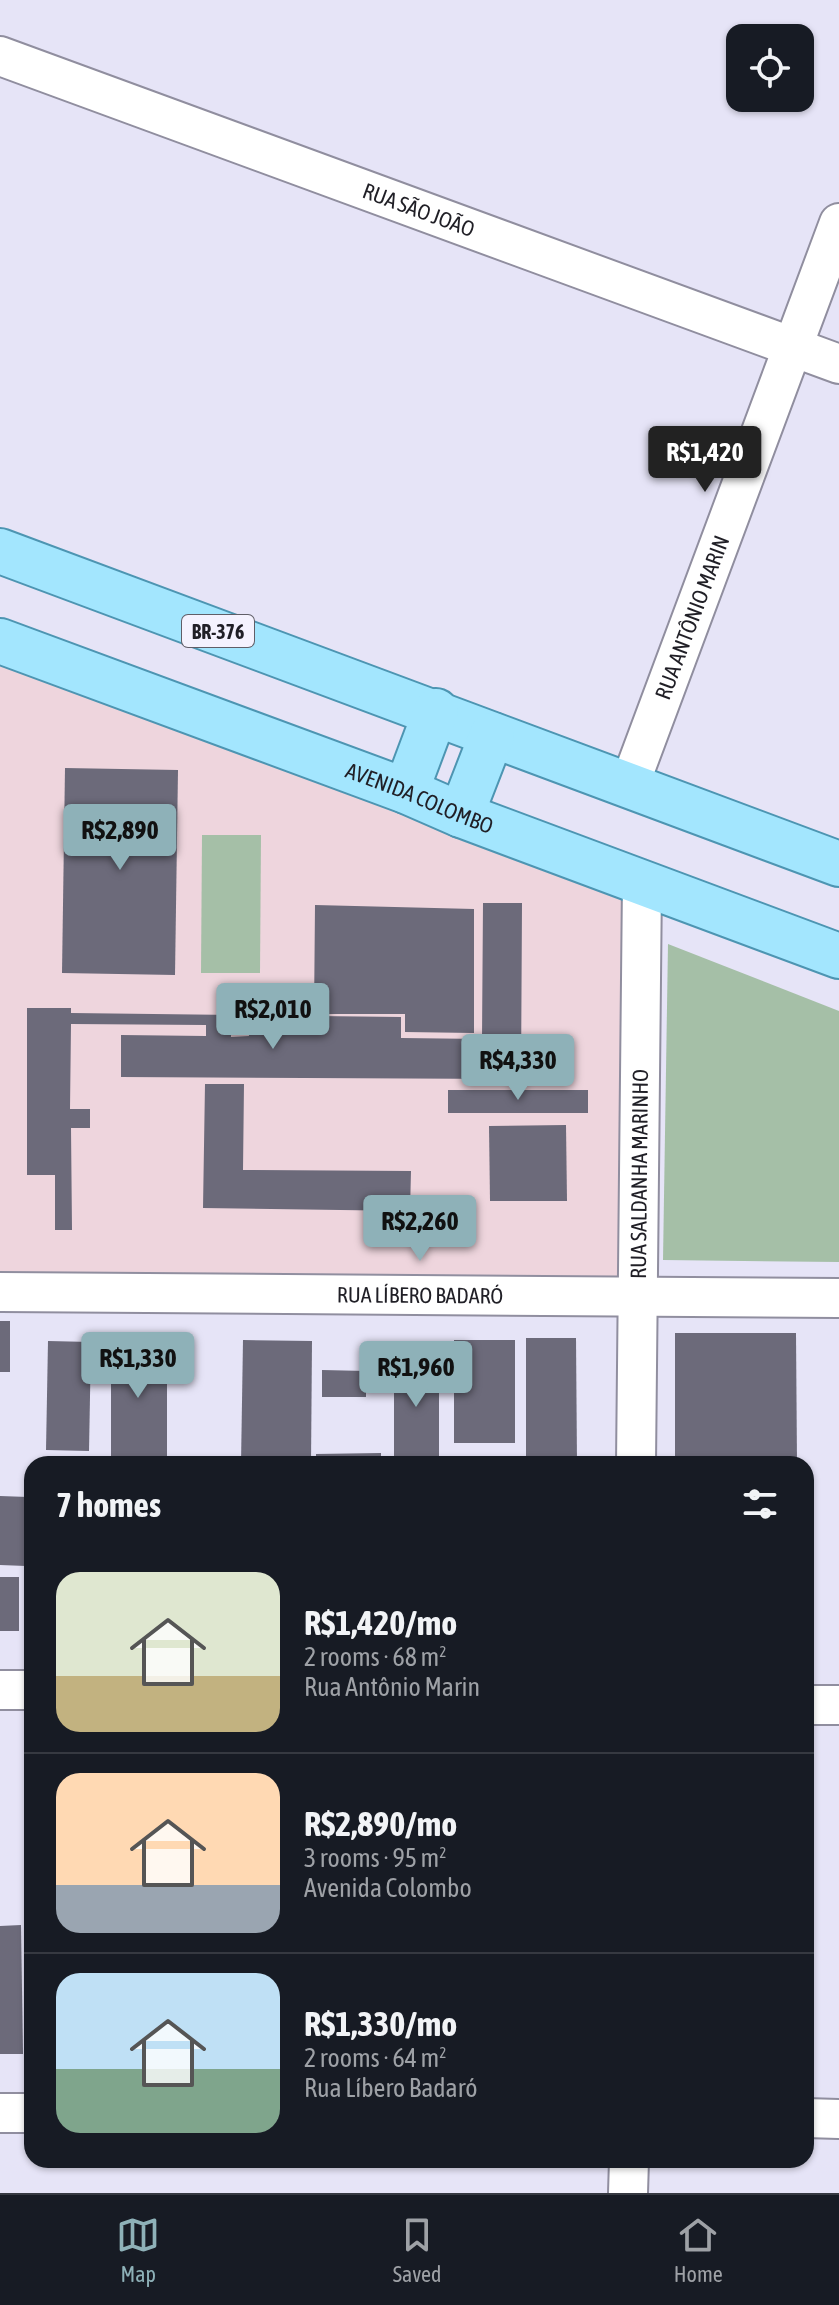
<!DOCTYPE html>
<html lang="en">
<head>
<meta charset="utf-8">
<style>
	:root { --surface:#171b24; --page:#20242c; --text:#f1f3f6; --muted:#9ea1a6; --line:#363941; --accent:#8eb1b8 }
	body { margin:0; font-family:"Asap Condensed",sans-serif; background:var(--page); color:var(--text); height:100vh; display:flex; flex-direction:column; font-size:30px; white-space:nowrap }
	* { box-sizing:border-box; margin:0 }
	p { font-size:26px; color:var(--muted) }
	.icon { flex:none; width:44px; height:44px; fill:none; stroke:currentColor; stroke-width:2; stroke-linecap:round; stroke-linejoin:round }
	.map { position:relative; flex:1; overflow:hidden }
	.panel { position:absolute; left:24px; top:1456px; width:790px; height:712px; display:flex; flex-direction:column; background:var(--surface); border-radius:24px; box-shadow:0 2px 6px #0004 }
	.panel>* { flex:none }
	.buttons { position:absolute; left:726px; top:24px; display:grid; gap:16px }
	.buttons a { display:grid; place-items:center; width:88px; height:88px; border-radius:16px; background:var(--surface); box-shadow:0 2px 6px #0004; font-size:40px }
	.price { position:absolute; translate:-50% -68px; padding:0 18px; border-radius:8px; background:var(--accent); color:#111; font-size:26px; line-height:52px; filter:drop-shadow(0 2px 4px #0008) }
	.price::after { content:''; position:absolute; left:50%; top:48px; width:24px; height:18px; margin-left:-12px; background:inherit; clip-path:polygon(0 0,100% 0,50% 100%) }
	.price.active { background:#222; color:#fff }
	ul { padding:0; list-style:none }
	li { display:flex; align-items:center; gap:24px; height:200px; padding:0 32px }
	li+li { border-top:2px solid var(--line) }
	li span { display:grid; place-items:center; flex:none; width:224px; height:160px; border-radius:24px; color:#555 }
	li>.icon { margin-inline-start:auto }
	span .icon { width:96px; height:96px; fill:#fffc; stroke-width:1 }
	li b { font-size:34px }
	h2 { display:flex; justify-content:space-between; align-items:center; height:96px; padding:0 32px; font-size:34px }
	.tabs { display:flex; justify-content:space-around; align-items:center; height:112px; border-top:2px solid var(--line); background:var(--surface); font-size:22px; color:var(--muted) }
	.tabs a { display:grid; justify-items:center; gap:4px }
	.tabs .active { color:var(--accent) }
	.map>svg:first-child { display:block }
	.education { fill:#eed5dd }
	.green { fill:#a5bfa7 }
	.building { fill:#6c6a7a; fill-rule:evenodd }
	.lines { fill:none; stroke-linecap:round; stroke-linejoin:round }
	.street-casing { stroke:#908e9f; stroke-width:42 }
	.primary-casing { stroke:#4d95b2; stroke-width:48 }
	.street { stroke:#fff; stroke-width:38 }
	.primary { stroke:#a3e6fe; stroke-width:44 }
	.labels { text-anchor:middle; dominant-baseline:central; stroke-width:7; stroke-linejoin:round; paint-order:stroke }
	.shield { fill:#f4f2fe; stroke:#605e67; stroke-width:2 }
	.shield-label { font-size:20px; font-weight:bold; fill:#201f26 }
	.street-label { font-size:22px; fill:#201f26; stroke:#f4f2fe }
</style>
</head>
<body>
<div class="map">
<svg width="839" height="2193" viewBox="0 0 839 2193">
	<rect width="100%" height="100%" fill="#e6e4f7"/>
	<!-- education -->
	<path class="education" d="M0 640 642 882 637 1296 0 1290Z"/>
	<!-- green -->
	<g class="green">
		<path d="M202 835H261L260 973H201Z"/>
		<path d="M668 944 839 1011V1262L663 1260Z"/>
	</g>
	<!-- building -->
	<g class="building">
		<path d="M65 768 178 770 175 975 62 973Z"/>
		<path d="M483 903H522L521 1079 121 1077V1035L206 1036V1025L71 1024 70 1109H90V1128H71L72 1230H55V1175H27V1008H71V1013L401 1017V1038L482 1039ZM231 1026H248L249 1036 231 1037Z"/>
		<path d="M315 905 474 909V1033L405 1032V1014H314Z"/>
		<path d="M205 1084H244L243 1170 411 1171 410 1211 203 1208Z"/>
		<rect x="448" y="1090" width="140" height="23"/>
		<path d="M566 1125 567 1201H490L489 1126Z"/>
		<rect x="0" y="1321" width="10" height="51"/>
		<path d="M675 1333H796L797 1464H675Z"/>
		<path d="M526 1338H576L577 1464H526Z"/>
		<path d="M104 1339H167V1464H111V1360H104Z"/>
		<path d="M243 1340 312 1341 311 1464H241Z"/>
		<rect x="454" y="1340" width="61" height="103"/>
		<path d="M48 1341 91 1342 89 1451 46 1450Z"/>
		<rect x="394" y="1354" width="45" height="110"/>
		<path d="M322 1370 366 1371V1397H322Z"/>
		<path d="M381 1453V1464H316V1454Z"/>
		<path d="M0 1496 28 1497 26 1566 0 1565Z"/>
		<rect x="0" y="1577" width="19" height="54"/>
		<path d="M21 1925 23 2054H0V1926Z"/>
	</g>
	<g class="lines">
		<!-- street casing -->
		<g class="street-casing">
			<g id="street">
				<path id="s1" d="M0 56 839 364"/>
				<path id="s2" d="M629 786 839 223"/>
				<path id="s3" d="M0 1292 839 1298"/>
				<path id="s4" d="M636 1464 642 882"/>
				<path d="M0 1690H32"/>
				<path d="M806 1705H839"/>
				<path d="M0 2113H32"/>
				<path d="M806 2118 839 2119"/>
				<path d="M628 2193 629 2160"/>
			</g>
		</g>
		<!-- primary casing -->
		<g class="primary-casing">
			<g id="primary">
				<path d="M0 551 839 864"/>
				<path id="s5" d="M0 641 406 791 461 815 839 956"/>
				<path d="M406 791 436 711"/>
				<path d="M461 815 492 735"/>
			</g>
		</g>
		<!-- street -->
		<use href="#street" class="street"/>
		<!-- primary -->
		<use href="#primary" class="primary"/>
	</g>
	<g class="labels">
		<!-- shield labels -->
		<rect class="shield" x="182" y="615" width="72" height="32" rx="6"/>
		<g class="shield-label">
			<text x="218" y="631">BR-376</text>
		</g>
		<!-- street labels -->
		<g class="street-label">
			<text stroke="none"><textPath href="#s1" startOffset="446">RUA SÃO JOÃO</textPath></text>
			<text stroke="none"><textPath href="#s2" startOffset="180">RUA ANTÔNIO MARIN</textPath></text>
			<text stroke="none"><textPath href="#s5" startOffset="448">AVENIDA COLOMBO</textPath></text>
			<text stroke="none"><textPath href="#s4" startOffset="290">RUA SALDANHA MARINHO</textPath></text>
			<text stroke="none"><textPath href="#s3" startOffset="420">RUA LÍBERO BADARÓ</textPath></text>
		</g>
	</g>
</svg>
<div class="buttons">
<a><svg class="icon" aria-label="locate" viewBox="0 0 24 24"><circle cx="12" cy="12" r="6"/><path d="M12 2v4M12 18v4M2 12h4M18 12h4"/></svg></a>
</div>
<b class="price active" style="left:705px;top:494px">R$1,420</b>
<b class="price" style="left:120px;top:872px">R$2,890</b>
<b class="price" style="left:273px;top:1051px">R$2,010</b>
<b class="price" style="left:518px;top:1102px">R$4,330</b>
<b class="price" style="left:420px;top:1263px">R$2,260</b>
<b class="price" style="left:138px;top:1400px">R$1,330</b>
<b class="price" style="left:416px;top:1409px">R$1,960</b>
<section class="panel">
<h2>7 homes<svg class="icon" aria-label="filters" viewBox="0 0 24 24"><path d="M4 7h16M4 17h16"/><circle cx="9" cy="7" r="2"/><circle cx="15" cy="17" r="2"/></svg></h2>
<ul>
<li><span style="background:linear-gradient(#dfe7d0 65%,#c2b280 0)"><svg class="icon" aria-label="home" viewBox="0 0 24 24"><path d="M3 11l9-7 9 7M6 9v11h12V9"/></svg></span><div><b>R$1,420/mo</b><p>2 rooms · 68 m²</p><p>Rua Antônio Marin</p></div></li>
<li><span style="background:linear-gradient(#ffd9b3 70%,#9aa5b1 0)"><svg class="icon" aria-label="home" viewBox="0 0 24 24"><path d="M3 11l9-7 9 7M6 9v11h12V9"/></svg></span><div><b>R$2,890/mo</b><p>3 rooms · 95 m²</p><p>Avenida Colombo</p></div></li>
<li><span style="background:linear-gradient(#bfe0f5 60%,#7fa58c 0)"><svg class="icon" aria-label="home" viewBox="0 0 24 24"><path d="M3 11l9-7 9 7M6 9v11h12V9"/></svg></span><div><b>R$1,330/mo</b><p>2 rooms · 64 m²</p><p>Rua Líbero Badaró</p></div></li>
</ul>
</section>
</div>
<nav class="tabs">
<a class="active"><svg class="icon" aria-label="map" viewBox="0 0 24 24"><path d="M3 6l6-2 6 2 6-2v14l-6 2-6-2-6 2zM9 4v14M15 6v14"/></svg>Map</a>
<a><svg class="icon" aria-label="saved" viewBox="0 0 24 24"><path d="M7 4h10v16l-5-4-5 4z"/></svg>Saved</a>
<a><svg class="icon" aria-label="home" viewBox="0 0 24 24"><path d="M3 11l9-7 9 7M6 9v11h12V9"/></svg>Home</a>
</nav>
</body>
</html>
